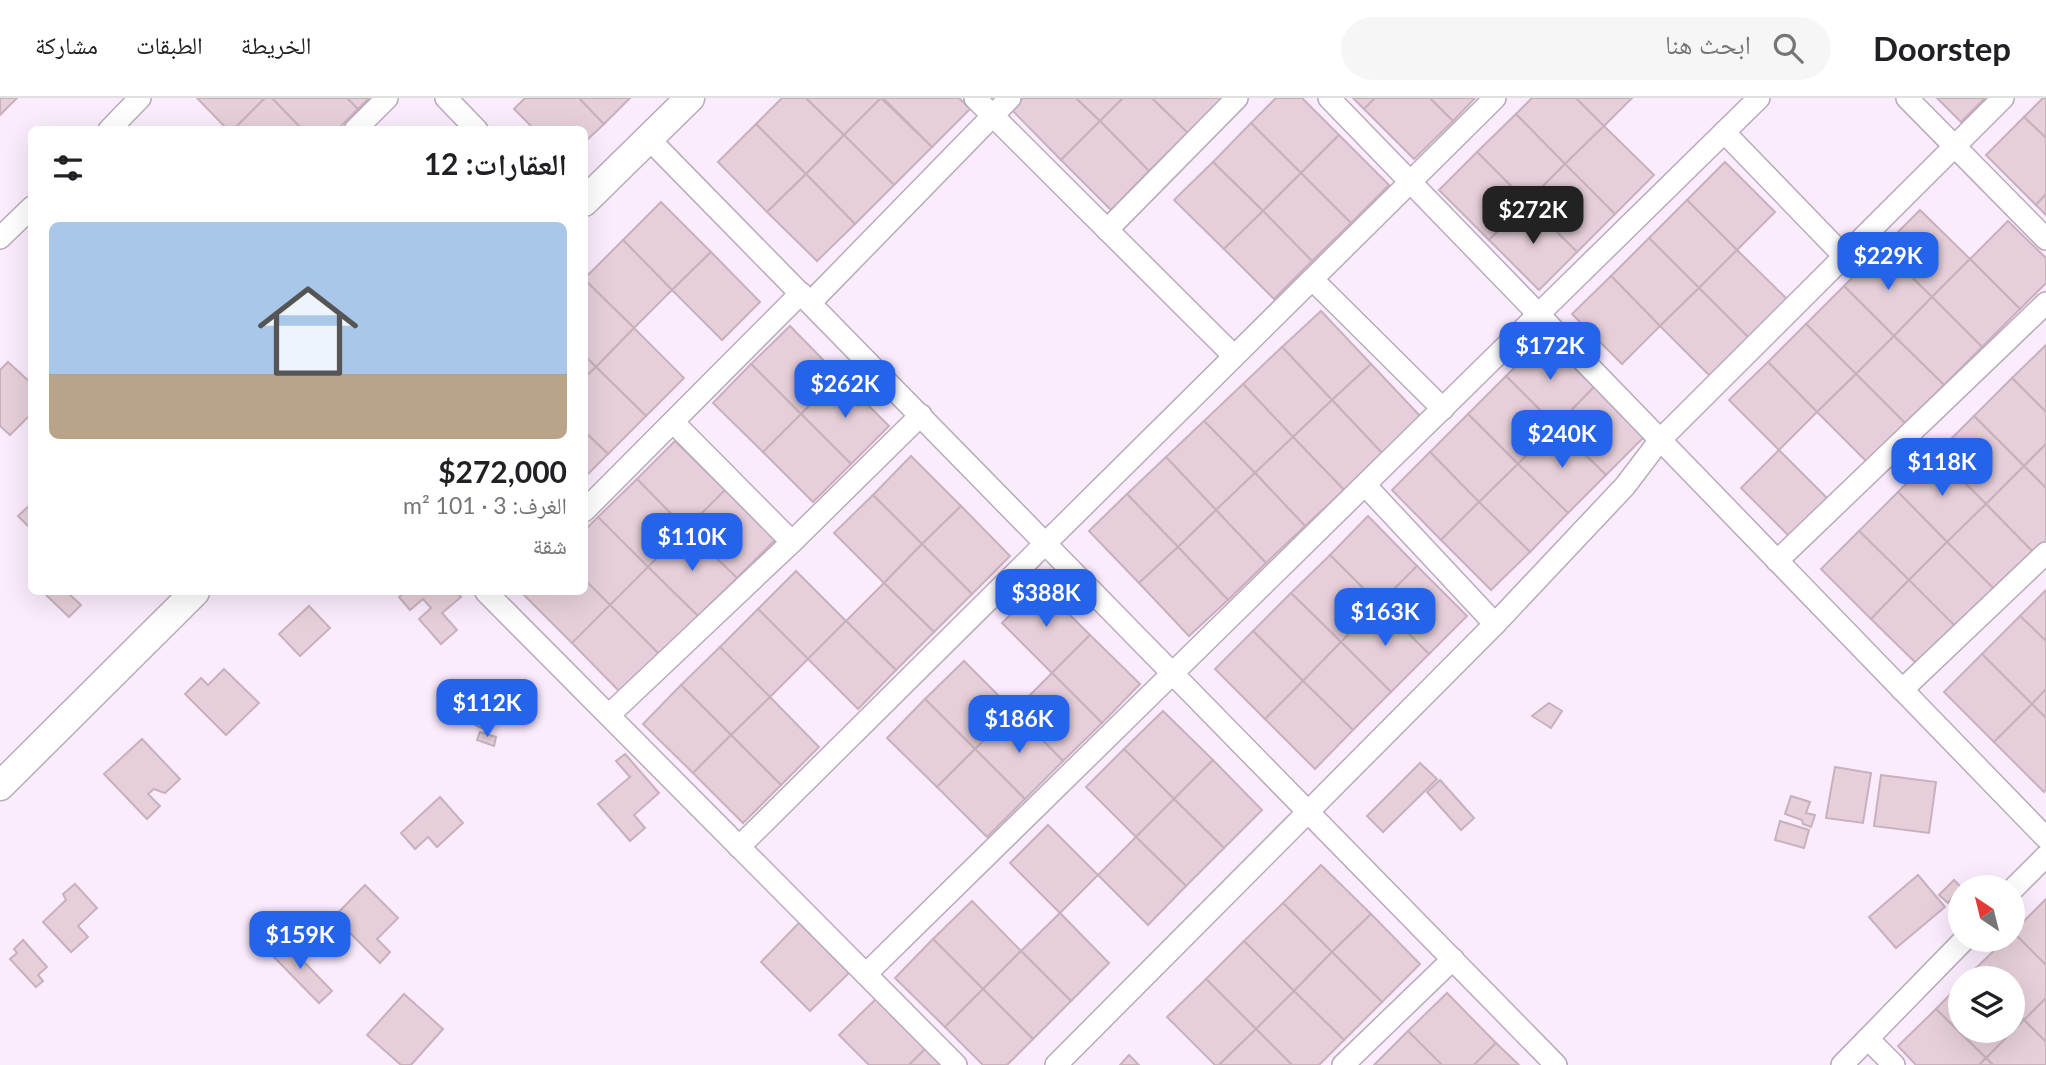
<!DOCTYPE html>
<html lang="ar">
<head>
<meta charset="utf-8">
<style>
	:root { --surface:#fff; --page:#f6f6f6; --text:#202124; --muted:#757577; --line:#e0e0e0; --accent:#2563eb }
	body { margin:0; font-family:Lato,"Noto Naskh Arabic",sans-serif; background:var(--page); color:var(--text); direction:rtl; height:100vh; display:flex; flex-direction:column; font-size:26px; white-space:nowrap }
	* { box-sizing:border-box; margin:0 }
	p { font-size:23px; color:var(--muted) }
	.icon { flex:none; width:38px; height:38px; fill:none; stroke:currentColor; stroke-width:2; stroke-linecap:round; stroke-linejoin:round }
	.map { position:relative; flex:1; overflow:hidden; direction:ltr }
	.details { position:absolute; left:28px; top:28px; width:560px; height:469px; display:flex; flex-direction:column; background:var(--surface); border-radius:10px; box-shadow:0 7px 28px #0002; direction:rtl }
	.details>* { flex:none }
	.needle { width:46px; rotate:325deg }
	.fabs { position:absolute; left:1948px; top:777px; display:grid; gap:14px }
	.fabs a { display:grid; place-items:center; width:77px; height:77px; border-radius:50%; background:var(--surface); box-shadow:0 7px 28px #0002; font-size:35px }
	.price { position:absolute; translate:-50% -60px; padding:0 16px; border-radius:14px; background:var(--accent); color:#fff; font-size:23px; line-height:46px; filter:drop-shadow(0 2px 4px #0008) }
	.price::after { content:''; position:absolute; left:50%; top:42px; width:21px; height:16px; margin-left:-10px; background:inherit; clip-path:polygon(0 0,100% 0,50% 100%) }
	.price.current { background:#222; color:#fff }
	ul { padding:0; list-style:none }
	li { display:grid; align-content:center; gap:14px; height:371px; padding:0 21px }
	li span { display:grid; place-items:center; height:217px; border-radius:10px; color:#555 }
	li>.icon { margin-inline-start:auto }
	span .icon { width:126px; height:126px; fill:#fffc; stroke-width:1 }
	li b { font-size:30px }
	h2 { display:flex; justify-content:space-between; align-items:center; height:84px; padding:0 21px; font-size:30px }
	header { display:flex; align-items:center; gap:42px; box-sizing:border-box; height:98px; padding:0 35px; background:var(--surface); border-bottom:2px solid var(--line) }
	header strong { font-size:33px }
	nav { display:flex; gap:38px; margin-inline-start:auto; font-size:24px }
	.search { width:490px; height:63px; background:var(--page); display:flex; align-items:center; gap:18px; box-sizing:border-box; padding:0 24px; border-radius:38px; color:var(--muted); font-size:26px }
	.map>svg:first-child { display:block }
	.building { fill:#e6cfda; stroke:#c8b1bc; stroke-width:2 }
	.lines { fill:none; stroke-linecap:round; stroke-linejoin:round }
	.street-casing { stroke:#b9abbc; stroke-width:24 }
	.secondary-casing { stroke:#b9abbc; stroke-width:31 }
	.street { stroke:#fff; stroke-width:21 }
	.secondary { stroke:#fff; stroke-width:28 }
</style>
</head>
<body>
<header>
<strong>Doorstep</strong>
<div class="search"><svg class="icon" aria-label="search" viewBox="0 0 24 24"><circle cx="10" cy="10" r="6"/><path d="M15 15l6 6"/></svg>ابحث هنا</div>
<nav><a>الخريطة</a><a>الطبقات</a><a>مشاركة</a></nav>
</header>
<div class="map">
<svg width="2046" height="967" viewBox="0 0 2046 967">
	<rect width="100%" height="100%" fill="#faebfd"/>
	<!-- building -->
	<g class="building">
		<path d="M0 0H17L0 17Z"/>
		<path d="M197 0H265L233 32H228Z"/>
		<path d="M265 0H272L303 32H233Z"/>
		<path d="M272 0H347L358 11 337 32H303Z"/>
		<path d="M347 0H369L358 11Z"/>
		<path d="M525 0H579L604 26 584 45V32H535L514 11Z"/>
		<path d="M579 0H630L604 26Z"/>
		<path d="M782 0H806L844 37 806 76 756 26Z"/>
		<path d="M806 0H881L844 37Z"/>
		<path d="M881 0 932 49 894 87 844 37Z"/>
		<path d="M883 0H959L970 11 932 49Z"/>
		<path d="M1023 0H1076L1100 23 1061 62 1012 12Z"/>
		<path d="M1076 0H1123L1100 23Z"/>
		<path d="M1123 0H1152L1188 35 1149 73 1100 23Z"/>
		<path d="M1152 0H1223L1188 35Z"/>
		<path d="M1276 0H1302L1339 37 1301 75 1251 25Z"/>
		<path d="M1353 0H1375L1364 11Z"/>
		<path d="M1375 0H1430L1453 23 1414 61 1364 11Z"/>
		<path d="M1430 0H1475L1453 23Z"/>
		<path d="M1532 0H1576L1604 28 1565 66 1516 16Z"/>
		<path d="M1576 0H1632L1604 28Z"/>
		<path d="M1937 0H1985L1961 24Z"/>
		<path d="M2043 0H2046V40L2024 19Z"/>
		<path d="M1516 16 1565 66 1527 104 1477 54Z"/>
		<path d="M2024 19 2046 40V96L2036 107 1986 57Z"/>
		<path d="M1100 23 1149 73 1111 112 1061 62Z"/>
		<path d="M1251 25 1301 75 1263 113 1213 64Z"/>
		<path d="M756 26 806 76 767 114 718 64Z"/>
		<path d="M1604 28 1654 77 1615 116 1565 66Z"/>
		<path d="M844 37 894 87 855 126 806 76Z"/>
		<path d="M1339 37 1389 87 1351 125 1301 75Z"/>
		<path d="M1477 54 1527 104 1489 142 1439 92Z"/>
		<path d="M1213 64 1263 113 1224 151 1174 102Z"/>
		<path d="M1725 64 1775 114 1737 152 1687 102Z"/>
		<path d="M1565 66 1615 116 1577 154 1527 104Z"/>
		<path d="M1301 75 1351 125 1312 163 1263 113Z"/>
		<path d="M806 76 855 126 817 163 767 114Z"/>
		<path d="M2046 96V117L2036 107Z"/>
		<path d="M1687 102 1737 152 1699 190 1649 140Z"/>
		<path d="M661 104 711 154 672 192 623 142Z"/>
		<path d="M1527 104 1577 154 1539 192 1489 142Z"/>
		<path d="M1920 112 1970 161 1932 199 1882 150Z"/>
		<path d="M1263 113 1312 163 1274 201 1224 151Z"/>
		<path d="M2008 123 2046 160V185L2020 211 1970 161Z"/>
		<path d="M1649 140 1699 190 1660 228 1611 178Z"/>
		<path d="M623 142 672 192 634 230 584 181Z"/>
		<path d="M1882 150 1932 199 1894 238 1844 188Z"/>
		<path d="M1737 152 1787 201 1749 240 1699 190Z"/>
		<path d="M711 154 760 204 722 242 672 192Z"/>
		<path d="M1970 161 2020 211 1982 249 1932 199Z"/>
		<path d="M1611 178 1660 228 1622 266 1572 216Z"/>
		<path d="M584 181 634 230 596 269 584 257Z"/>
		<path d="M1844 188 1894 238 1856 276 1806 226Z"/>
		<path d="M1699 190 1749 240 1710 278 1660 228Z"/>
		<path d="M1932 199 1982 249 1944 287 1894 238Z"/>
		<path d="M1321 213 1371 266 1332 302 1282 249Z"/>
		<path d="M1806 226 1856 276 1817 314 1768 264Z"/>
		<path d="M790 228 839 278 801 316 751 266Z"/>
		<path d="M634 230 684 280 646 318 596 269Z"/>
		<path d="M1894 238 1944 287 1905 325 1856 276Z"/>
		<path d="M1544 240 1594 289 1556 328 1506 278Z"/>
		<path d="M2046 247V314L2012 280Z"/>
		<path d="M1282 249 1332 302 1293 339 1243 286Z"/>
		<path d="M584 257 596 269 584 280Z"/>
		<path d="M8 264 32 286V315L10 337 0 328V272Z"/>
		<path d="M1768 264 1817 314 1779 352 1729 302Z"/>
		<path d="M751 266 801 316 763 354 713 305Z"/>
		<path d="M1371 266 1421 319 1382 355 1332 302Z"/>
		<path d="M596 269 646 318 608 356 584 333V280Z"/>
		<path d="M1856 276 1905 325 1867 364 1817 314Z"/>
		<path d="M839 278 889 328 851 366 801 316Z"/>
		<path d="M1506 278 1556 328 1518 366 1468 316Z"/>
		<path d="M2012 280 2046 314V346L2024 368 1974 318Z"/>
		<path d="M1243 286 1293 339 1255 375 1204 323Z"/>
		<path d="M1594 289 1644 339 1606 377 1556 328Z"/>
		<path d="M1332 302 1382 355 1344 392 1293 339Z"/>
		<path d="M801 316 851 366 813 404 763 354Z"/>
		<path d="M1468 316 1518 366 1479 404 1430 354Z"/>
		<path d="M1974 318 2024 368 1986 406 1936 356Z"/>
		<path d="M1204 323 1255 375 1216 412 1166 359Z"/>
		<path d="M1556 328 1606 377 1568 415 1518 366Z"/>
		<path d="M584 333 608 356 584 380Z"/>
		<path d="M1293 339 1344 392 1305 428 1255 375Z"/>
		<path d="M675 343 725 392 686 431 637 381Z"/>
		<path d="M2046 346V390L2024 368Z"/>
		<path d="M1779 352 1829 402 1791 440 1741 390Z"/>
		<path d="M1430 354 1479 404 1441 442 1392 392Z"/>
		<path d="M1936 356 1986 406 1947 444 1898 394Z"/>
		<path d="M911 358 961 408 922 446 873 397Z"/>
		<path d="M1166 359 1216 412 1178 449 1127 396Z"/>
		<path d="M1518 366 1568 415 1530 454 1479 404Z"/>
		<path d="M2024 368 2046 390V445L2035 456 1986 406Z"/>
		<path d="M1255 375 1305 428 1266 465 1216 412Z"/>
		<path d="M637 381 686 431 648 469 598 419Z"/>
		<path d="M725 392 775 442 737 480 686 431Z"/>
		<path d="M1898 394 1947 444 1909 482 1859 433Z"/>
		<path d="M1127 396 1178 449 1139 485 1089 433Z"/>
		<path d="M873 397 922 446 884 485 834 435Z"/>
		<path d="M1479 404 1530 454 1491 492 1441 442Z"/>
		<path d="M32 405V430L31 431 18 418Z"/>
		<path d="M1986 406 2035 456 1997 494 1947 444Z"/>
		<path d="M961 408 1010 458 972 496 922 446Z"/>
		<path d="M1216 412 1266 465 1228 502 1178 449Z"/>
		<path d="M1368 418 1417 468 1379 506 1330 457Z"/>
		<path d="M598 419 648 469 610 507 584 481V433Z"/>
		<path d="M686 431 737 480 698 518 648 469Z"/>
		<path d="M1859 433 1909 482 1871 521 1821 471Z"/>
		<path d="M1947 444 1997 494 1959 532 1909 482Z"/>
		<path d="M922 446 972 496 934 534 884 485Z"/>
		<path d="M1178 449 1228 502 1189 538 1139 485Z"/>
		<path d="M1330 457 1379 506 1341 544 1291 495Z"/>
		<path d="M1417 468 1467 518 1429 556 1379 506Z"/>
		<path d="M648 469 698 518 660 557 610 507Z"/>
		<path d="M796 473 846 523 808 561 758 511Z"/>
		<path d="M584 481 610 507 572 545 522 495 524 494H584Z"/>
		<path d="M1909 482 1959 532 1921 570 1871 521Z"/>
		<path d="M884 485 934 534 896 572 846 523Z"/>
		<path d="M1040 487 1090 537 1052 575 1002 525Z"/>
		<path d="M2046 492V543L2020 518Z"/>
		<path d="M43 494H67L81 507 69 519Z"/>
		<path d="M405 494H456L461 499 442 515 457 532 441 546 419 521 431 510 423 501 410 512 399 499Z"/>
		<path d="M1291 495 1341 544 1303 583 1253 533Z"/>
		<path d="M1379 506 1429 556 1391 594 1341 544Z"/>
		<path d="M610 507 660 557 621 595 572 545Z"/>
		<path d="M309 508 330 530 300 558 279 536Z"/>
		<path d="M758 511 808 561 770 599 720 549Z"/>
		<path d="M2020 518 2046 543V591L2032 606 1982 556Z"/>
		<path d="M846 523 896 572 858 611 808 561Z"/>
		<path d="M1253 533 1303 583 1265 621 1215 571Z"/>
		<path d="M1090 537 1140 586 1102 625 1052 575Z"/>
		<path d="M1341 544 1391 594 1353 632 1303 583Z"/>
		<path d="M720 549 770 599 731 637 681 587Z"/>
		<path d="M1982 556 2032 606 1994 644 1944 594Z"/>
		<path d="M964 563 1014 613 975 651 925 601Z"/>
		<path d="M224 571 259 605 226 637 185 596 201 580 208 587Z"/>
		<path d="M1052 575 1102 625 1063 663 1014 613Z"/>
		<path d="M485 582 502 591 481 630 464 621Z"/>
		<path d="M1303 583 1353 632 1315 671 1265 621Z"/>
		<path d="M681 587 731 637 693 675 643 626Z"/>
		<path d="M2046 591V620L2032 606Z"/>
		<path d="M770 599 819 649 781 687 731 637Z"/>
		<path d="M925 601 975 651 937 689 887 640Z"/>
		<path d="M1549 605 1562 613 1551 630 1532 618Z"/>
		<path d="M2032 606 2046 620V691L2044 694 1994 644Z"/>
		<path d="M1014 613 1063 663 1025 701 975 651Z"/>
		<path d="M1163 613 1213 662 1174 701 1124 651Z"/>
		<path d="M480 634 496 639 494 648 477 642Z"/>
		<path d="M731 637 781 687 743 725 693 675Z"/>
		<path d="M142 641 180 681 165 695 154 691 148 696 160 708 147 721 104 676Z"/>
		<path d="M975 651 1025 701 987 739 937 689Z"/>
		<path d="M1124 651 1174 701 1136 739 1086 689Z"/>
		<path d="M625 656 659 695 634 717 645 730 630 743 598 706 630 679 616 663Z"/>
		<path d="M1213 662 1262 712 1224 750 1174 701Z"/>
		<path d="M1420 665 1437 681 1383 734 1367 718Z"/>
		<path d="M1835 669 1871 675 1863 725 1826 720Z"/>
		<path d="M1881 677 1936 684 1929 735 1874 728Z"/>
		<path d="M1440 682 1474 720 1461 732 1427 694Z"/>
		<path d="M1791 698 1810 704 1806 715 1815 717 1811 729 1803 726 1802 722 1785 716Z"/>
		<path d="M440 699 463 725 437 749 428 739 415 751 401 735Z"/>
		<path d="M1174 701 1224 750 1186 788 1136 739Z"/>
		<path d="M1780 723 1809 732 1804 750 1775 742Z"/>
		<path d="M1048 727 1098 777 1060 815 1010 765Z"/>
		<path d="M1136 739 1186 788 1148 827 1098 777Z"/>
		<path d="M1321 767 1371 816 1332 854 1283 805Z"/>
		<path d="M1918 777 1945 809 1896 850 1869 819Z"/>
		<path d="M1954 782 1961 789 1948 805 1939 797Z"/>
		<path d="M75 786 97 810 78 828 88 839 71 854 43 824 66 802 63 796Z"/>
		<path d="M365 787 398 820 377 841 390 854 380 865 334 819Z"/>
		<path d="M2046 801V867L2013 834Z"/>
		<path d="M972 803 1021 853 983 891 933 841Z"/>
		<path d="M1283 805 1332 854 1294 893 1244 843Z"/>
		<path d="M1060 815 1109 865 1071 903 1021 853Z"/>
		<path d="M1371 816 1420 866 1382 904 1332 854Z"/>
		<path d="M799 825 849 875 810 913 761 864Z"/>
		<path d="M2013 834 2046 867V900L2024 922 2012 910V880H1982L1974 872 2005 842H2012Z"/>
		<path d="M281 840 332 893 319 905 268 853Z"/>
		<path d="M933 841 983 891 945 929 895 880Z"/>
		<path d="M23 842 47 869 38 877 43 883 36 889 10 861 17 855 14 851Z"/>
		<path d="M1244 843 1294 893 1256 931 1206 881Z"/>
		<path d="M1021 853 1071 903 1033 941 983 891Z"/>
		<path d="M1332 854 1382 904 1344 942 1294 893Z"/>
		<path d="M1974 872 1982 880H1966Z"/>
		<path d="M1206 881 1256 931 1219 967H1215L1167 919Z"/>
		<path d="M1960 886V933H2012V910L2024 922 1986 960 1936 911Z"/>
		<path d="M983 891 1033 941 1007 967H983L945 929Z"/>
		<path d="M1294 893 1344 942 1319 967H1292L1256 931Z"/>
		<path d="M1447 895 1496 945 1474 967H1442L1408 933Z"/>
		<path d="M404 896 443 931 411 967H401L367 937Z"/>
		<path d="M878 899 927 949 909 967H869L839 937Z"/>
		<path d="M2046 900V944L2024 922Z"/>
		<path d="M1936 911 1986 960 1979 967H1916L1898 948Z"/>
		<path d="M2024 922 2046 944V967H1993L1986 960Z"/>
		<path d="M1256 931 1292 967H1219Z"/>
		<path d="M1408 933 1442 967H1374Z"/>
		<path d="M1496 945 1519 967H1474Z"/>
		<path d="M927 949 945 967H909Z"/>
		<path d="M1129 957 1139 967H1120Z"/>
		<path d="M1986 960 1993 967H1979Z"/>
	</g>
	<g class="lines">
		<!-- street casing -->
		<g class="street-casing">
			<g id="street">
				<path d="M446 0 477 32"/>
				<path d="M975 0 1234 258"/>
				<path d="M1329 0 2046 740"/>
				<path d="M1907 0 2046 141"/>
				<path d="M109 32 140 0"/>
				<path d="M355 32 387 0"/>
				<path d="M1724 34 1844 158"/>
				<path d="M649 41 1556 967"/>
				<path d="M1107 132 1237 0"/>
				<path d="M0 140 32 109"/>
				<path d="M1313 182 1443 311"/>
				<path d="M810 205 1010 0"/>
				<path d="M673 324 792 444"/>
				<path d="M1365 387 1495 526"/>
				<path d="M584 413 801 195"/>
				<path d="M1777 463 2046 205"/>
				<path d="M486 494 956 967"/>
				<path d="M1902 592 2046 455"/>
				<path d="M609 617 792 444 921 317"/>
				<path d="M739 749 1495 0"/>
				<path d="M2012 792 2046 758"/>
				<path d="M866 876 1759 0"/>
				<path d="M1868 941 1894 967"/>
				<path d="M1056 967 1495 526 1625 388 1660 342 2003 0"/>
				<path d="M1343 967 1453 861"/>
				<path d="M1842 967 1964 842"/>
			</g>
		</g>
		<!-- secondary casing -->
		<g class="secondary-casing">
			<g id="secondary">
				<path d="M584 104 690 0"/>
				<path d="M0 688 195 494"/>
			</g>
		</g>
		<!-- street -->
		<use href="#street" class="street"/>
		<!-- secondary -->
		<use href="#secondary" class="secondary"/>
	</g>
</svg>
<div class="fabs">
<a><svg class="needle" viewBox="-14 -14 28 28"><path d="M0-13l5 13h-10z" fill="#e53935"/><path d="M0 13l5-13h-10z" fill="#757577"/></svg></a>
<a><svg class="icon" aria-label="layers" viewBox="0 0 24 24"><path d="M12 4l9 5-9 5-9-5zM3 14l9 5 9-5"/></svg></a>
</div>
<b class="price current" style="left:1533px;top:148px">$272K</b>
<b class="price" style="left:1888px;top:194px">$229K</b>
<b class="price" style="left:1550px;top:284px">$172K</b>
<b class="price" style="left:845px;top:322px">$262K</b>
<b class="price" style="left:1562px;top:372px">$240K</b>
<b class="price" style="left:1942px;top:400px">$118K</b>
<b class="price" style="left:692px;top:475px">$110K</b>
<b class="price" style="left:1046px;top:531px">$388K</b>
<b class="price" style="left:1385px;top:550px">$163K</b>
<b class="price" style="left:487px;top:641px">$112K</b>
<b class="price" style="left:1019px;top:657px">$186K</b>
<b class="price" style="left:300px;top:873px">$159K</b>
<section class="details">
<h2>العقارات: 12<svg class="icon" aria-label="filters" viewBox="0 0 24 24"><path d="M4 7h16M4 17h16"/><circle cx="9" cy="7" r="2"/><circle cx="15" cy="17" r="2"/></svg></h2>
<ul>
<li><span style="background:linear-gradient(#a9c7e8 70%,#b9a48a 0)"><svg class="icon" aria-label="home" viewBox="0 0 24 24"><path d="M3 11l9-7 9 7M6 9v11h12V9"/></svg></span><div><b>$272,000</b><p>الغرف: 3 · 101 m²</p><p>شقة</p></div></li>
</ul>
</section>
</div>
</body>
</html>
